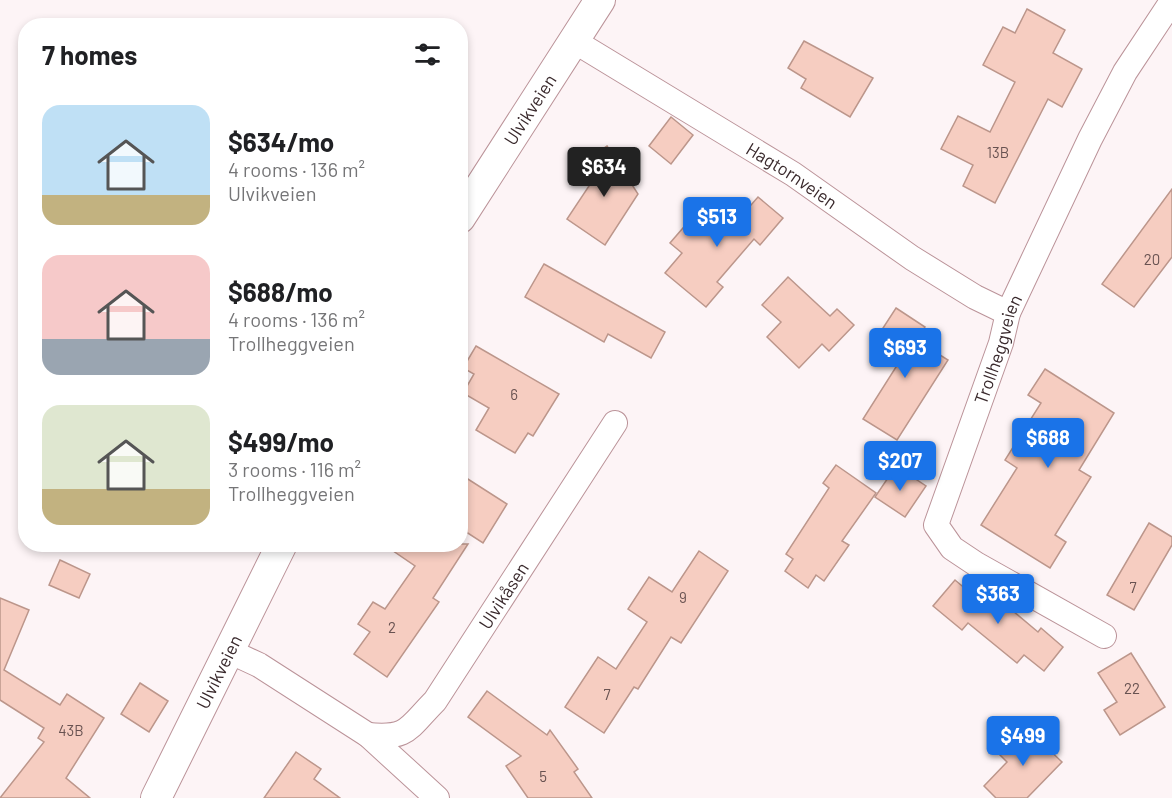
<!DOCTYPE html>
<html lang="en">
<head>
<meta charset="utf-8">
<style>
	:root { --surface:#fff; --page:#f2f2f2; --text:#202124; --muted:#757577; --accent:#1a73e8 }
	body { margin:0; font-family:Barlow,sans-serif; background:var(--page); color:var(--text); height:100vh; display:flex; flex-direction:column; font-size:22px; white-space:nowrap }
	* { box-sizing:border-box; margin:0 }
	p { font-size:20px; color:var(--muted) }
	.icon { flex:none; width:33px; height:33px; fill:none; stroke:currentColor; stroke-width:2; stroke-linecap:round; stroke-linejoin:round }
	.map { position:relative; flex:1; overflow:hidden }
	.details { position:absolute; left:18px; top:18px; width:450px; height:534px; display:flex; flex-direction:column; background:var(--surface); border-radius:24px; box-shadow:0 3px 9px #0003 }
	.details>* { flex:none }
	.price { position:absolute; translate:-50% -51px; padding:0 14px; border-radius:6px; background:var(--accent); color:#fff; font-size:20px; line-height:39px; filter:drop-shadow(0 2px 3px #0008) }
	.price::after { content:''; position:absolute; left:50%; top:36px; width:18px; height:14px; margin-left:-9px; background:inherit; clip-path:polygon(0 0,100% 0,50% 100%) }
	.price.on { background:#222; color:#fff }
	ul { padding:0; list-style:none }
	li { display:flex; align-items:center; gap:18px; height:150px; padding:0 24px }
	li span { display:grid; place-items:center; flex:none; width:168px; height:120px; border-radius:18px; color:#555 }
	li>.icon { margin-inline-start:auto }
	span .icon { width:72px; height:72px; fill:#fffc; stroke-width:1 }
	li b { font-size:26px }
	h2 { display:flex; justify-content:space-between; align-items:center; height:72px; padding:0 24px; font-size:26px }
	.map>svg:first-child { display:block }
	.building { fill:#f6cdc1; stroke:#bc968b; stroke-width:1.5 }
	.lines { fill:none; stroke-linecap:round; stroke-linejoin:round }
	.minor-casing { stroke:#bb9399; stroke-width:26 }
	.tertiary-casing { stroke:#bb9399; stroke-width:32 }
	.minor { stroke:#fff; stroke-width:24 }
	.tertiary { stroke:#fff; stroke-width:30 }
	.labels { text-anchor:middle; dominant-baseline:central; stroke-width:4.5; stroke-linejoin:round; paint-order:stroke }
	.number-label { font-size:15px; fill:#685251 }
	.street-label { font-size:18px; fill:#39292c; stroke:#fff }
</style>
</head>
<body>
<div class="map">
<svg width="1172" height="798" viewBox="0 0 1172 798">
	<rect width="100%" height="100%" fill="#fdf4f6"/>
	<!-- building -->
	<g class="building">
		<path d="M1027 9 1065 30 1053 53 1082 69 1062 107 1048 99 995 203 963 186 973 165 941 149 958 116 990 132 1015 82 983 65 1003 27 1015 33Z"/>
		<path d="M804 41 873 78 850 117 801 88 806 79 788 68Z"/>
		<path d="M671 117 693 135 671 164 649 146Z"/>
		<path d="M607 146 638 194 605 245 567 219 595 177 585 161Z"/>
		<path d="M1172 189V257L1134 307 1102 284Z"/>
		<path d="M758 197 783 218 760 245 754 239 717 282 723 287 706 307 665 273 682 253 670 243 702 206 729 230Z"/>
		<path d="M544 264 665 332 651 358 608 334 604 342 525 297Z"/>
		<path d="M788 277 830 316 837 309 854 325 829 351 822 344 799 368 767 337 781 322 762 305Z"/>
		<path d="M896 308 925 327 916 340 948 360 897 440 863 419 910 345 883 328Z"/>
		<path d="M476 346 559 394 533 436 528 433 515 453 476 430 489 408 463 393 474 374 463 368Z"/>
		<path d="M1045 369 1114 413 1079 470 1091 477 1055 535 1066 542 1050 568 981 525 1017 468 1005 460 1041 403 1028 395Z"/>
		<path d="M836 465 876 493 842 541 849 545 824 581 816 575 808 588 785 571 793 559 786 554 829 488 823 483Z"/>
		<path d="M896 466 926 486 905 517 875 497Z"/>
		<path d="M460 474 507 504 483 543 460 528Z"/>
		<path d="M1149 523 1172 537V545L1134 610 1107 595Z"/>
		<path d="M383 544H468L433 598 439 602 387 677 354 654 370 632 358 624 373 602 385 609 415 566Z"/>
		<path d="M699 551 728 571 681 643 671 637 638 689 634 687 604 733 565 707 598 657 616 669 647 622 628 609 649 577 672 592Z"/>
		<path d="M60 560 90 574 79 598 49 585Z"/>
		<path d="M955 580 980 601 989 591 1038 632 1041 628 1063 647 1044 671 1024 655 1017 663 968 623 962 630 933 606Z"/>
		<path d="M0 598 29 610 4 670 60 705 67 694 104 718 66 778 90 798H0L44 742 38 738 44 728 0 700Z"/>
		<path d="M1131 653 1165 707 1120 735 1104 710 1117 702 1098 673Z"/>
		<path d="M140 683 168 701 149 732 121 714Z"/>
		<path d="M487 691 547 735 550 730 578 769 574 772 592 798H528L506 766 521 756 468 717Z"/>
		<path d="M1024 726 1062 762 1027 798H996L984 786 1007 762 998 753Z"/>
		<path d="M296 752 321 769 314 779 340 798H264Z"/>
	</g>
	<g class="lines">
		<!-- minor casing -->
		<g class="minor-casing">
			<g id="minor">
				<path id="s1" d="M574 41 793 174 912 258 975 297 1008 313"/>
				<path id="s2" d="M1104 636 976 564 952 548 936 525 1001 343 1008 313 1090 139 1125 72 1172 1"/>
				<path d="M231 652 259 665 368 735 437 798"/>
				<path id="s3" d="M368 735C409 739 408 728 435 701L615 423"/>
			</g>
		</g>
		<!-- tertiary casing -->
		<g class="tertiary-casing">
			<g id="tertiary">
				<path id="s4" d="M460 218 600 0"/>
				<path id="s5" d="M156 798 282 544"/>
			</g>
		</g>
		<!-- minor -->
		<use href="#minor" class="minor"/>
		<!-- tertiary -->
		<use href="#tertiary" class="tertiary"/>
	</g>
	<g class="labels">
		<!-- number labels -->
		<g class="number-label">
			<text x="998" y="152">13B</text>
			<text x="1152" y="259">20</text>
			<text x="514" y="394">6</text>
			<text x="1133" y="587">7</text>
			<text x="683" y="597">9</text>
			<text x="392" y="627">2</text>
			<text x="1132" y="688">22</text>
			<text x="607" y="694">7</text>
			<text x="71" y="730">43B</text>
			<text x="543" y="776">5</text>
		</g>
		<!-- street labels -->
		<g class="street-label">
			<text stroke="none"><textPath href="#s4" startOffset="129">Ulvikveien</textPath></text>
			<text stroke="none"><textPath href="#s1" startOffset="256">Hagtornveien</textPath></text>
			<text stroke="none"><textPath href="#s2" startOffset="390">Trollheggveien</textPath></text>
			<text stroke="none"><textPath href="#s3" startOffset="206">Ulvikåsen</textPath></text>
			<text stroke="none"><textPath href="#s5" startOffset="141">Ulvikveien</textPath></text>
		</g>
	</g>
</svg>
<b class="price on" style="left:604px;top:198px">$634</b>
<b class="price" style="left:717px;top:248px">$513</b>
<b class="price" style="left:905px;top:379px">$693</b>
<b class="price" style="left:1048px;top:469px">$688</b>
<b class="price" style="left:900px;top:492px">$207</b>
<b class="price" style="left:998px;top:625px">$363</b>
<b class="price" style="left:1023px;top:767px">$499</b>
<section class="details">
<h2>7 homes<svg class="icon" aria-label="filters" viewBox="0 0 24 24"><path d="M4 7h16M4 17h16"/><circle cx="9" cy="7" r="2"/><circle cx="15" cy="17" r="2"/></svg></h2>
<ul>
<li><span style="background:linear-gradient(#bfe0f5 75%,#c2b280 0)"><svg class="icon" aria-label="home" viewBox="0 0 24 24"><path d="M3 11l9-7 9 7M6 9v11h12V9"/></svg></span><div><b>$634/mo</b><p>4 rooms · 136 m²</p><p>Ulvikveien</p></div></li>
<li><span style="background:linear-gradient(#f6c9c9 70%,#9aa5b1 0)"><svg class="icon" aria-label="home" viewBox="0 0 24 24"><path d="M3 11l9-7 9 7M6 9v11h12V9"/></svg></span><div><b>$688/mo</b><p>4 rooms · 136 m²</p><p>Trollheggveien</p></div></li>
<li><span style="background:linear-gradient(#dfe7d0 70%,#c2b280 0)"><svg class="icon" aria-label="home" viewBox="0 0 24 24"><path d="M3 11l9-7 9 7M6 9v11h12V9"/></svg></span><div><b>$499/mo</b><p>3 rooms · 116 m²</p><p>Trollheggveien</p></div></li>
</ul>
</section>
</div>
</body>
</html>
